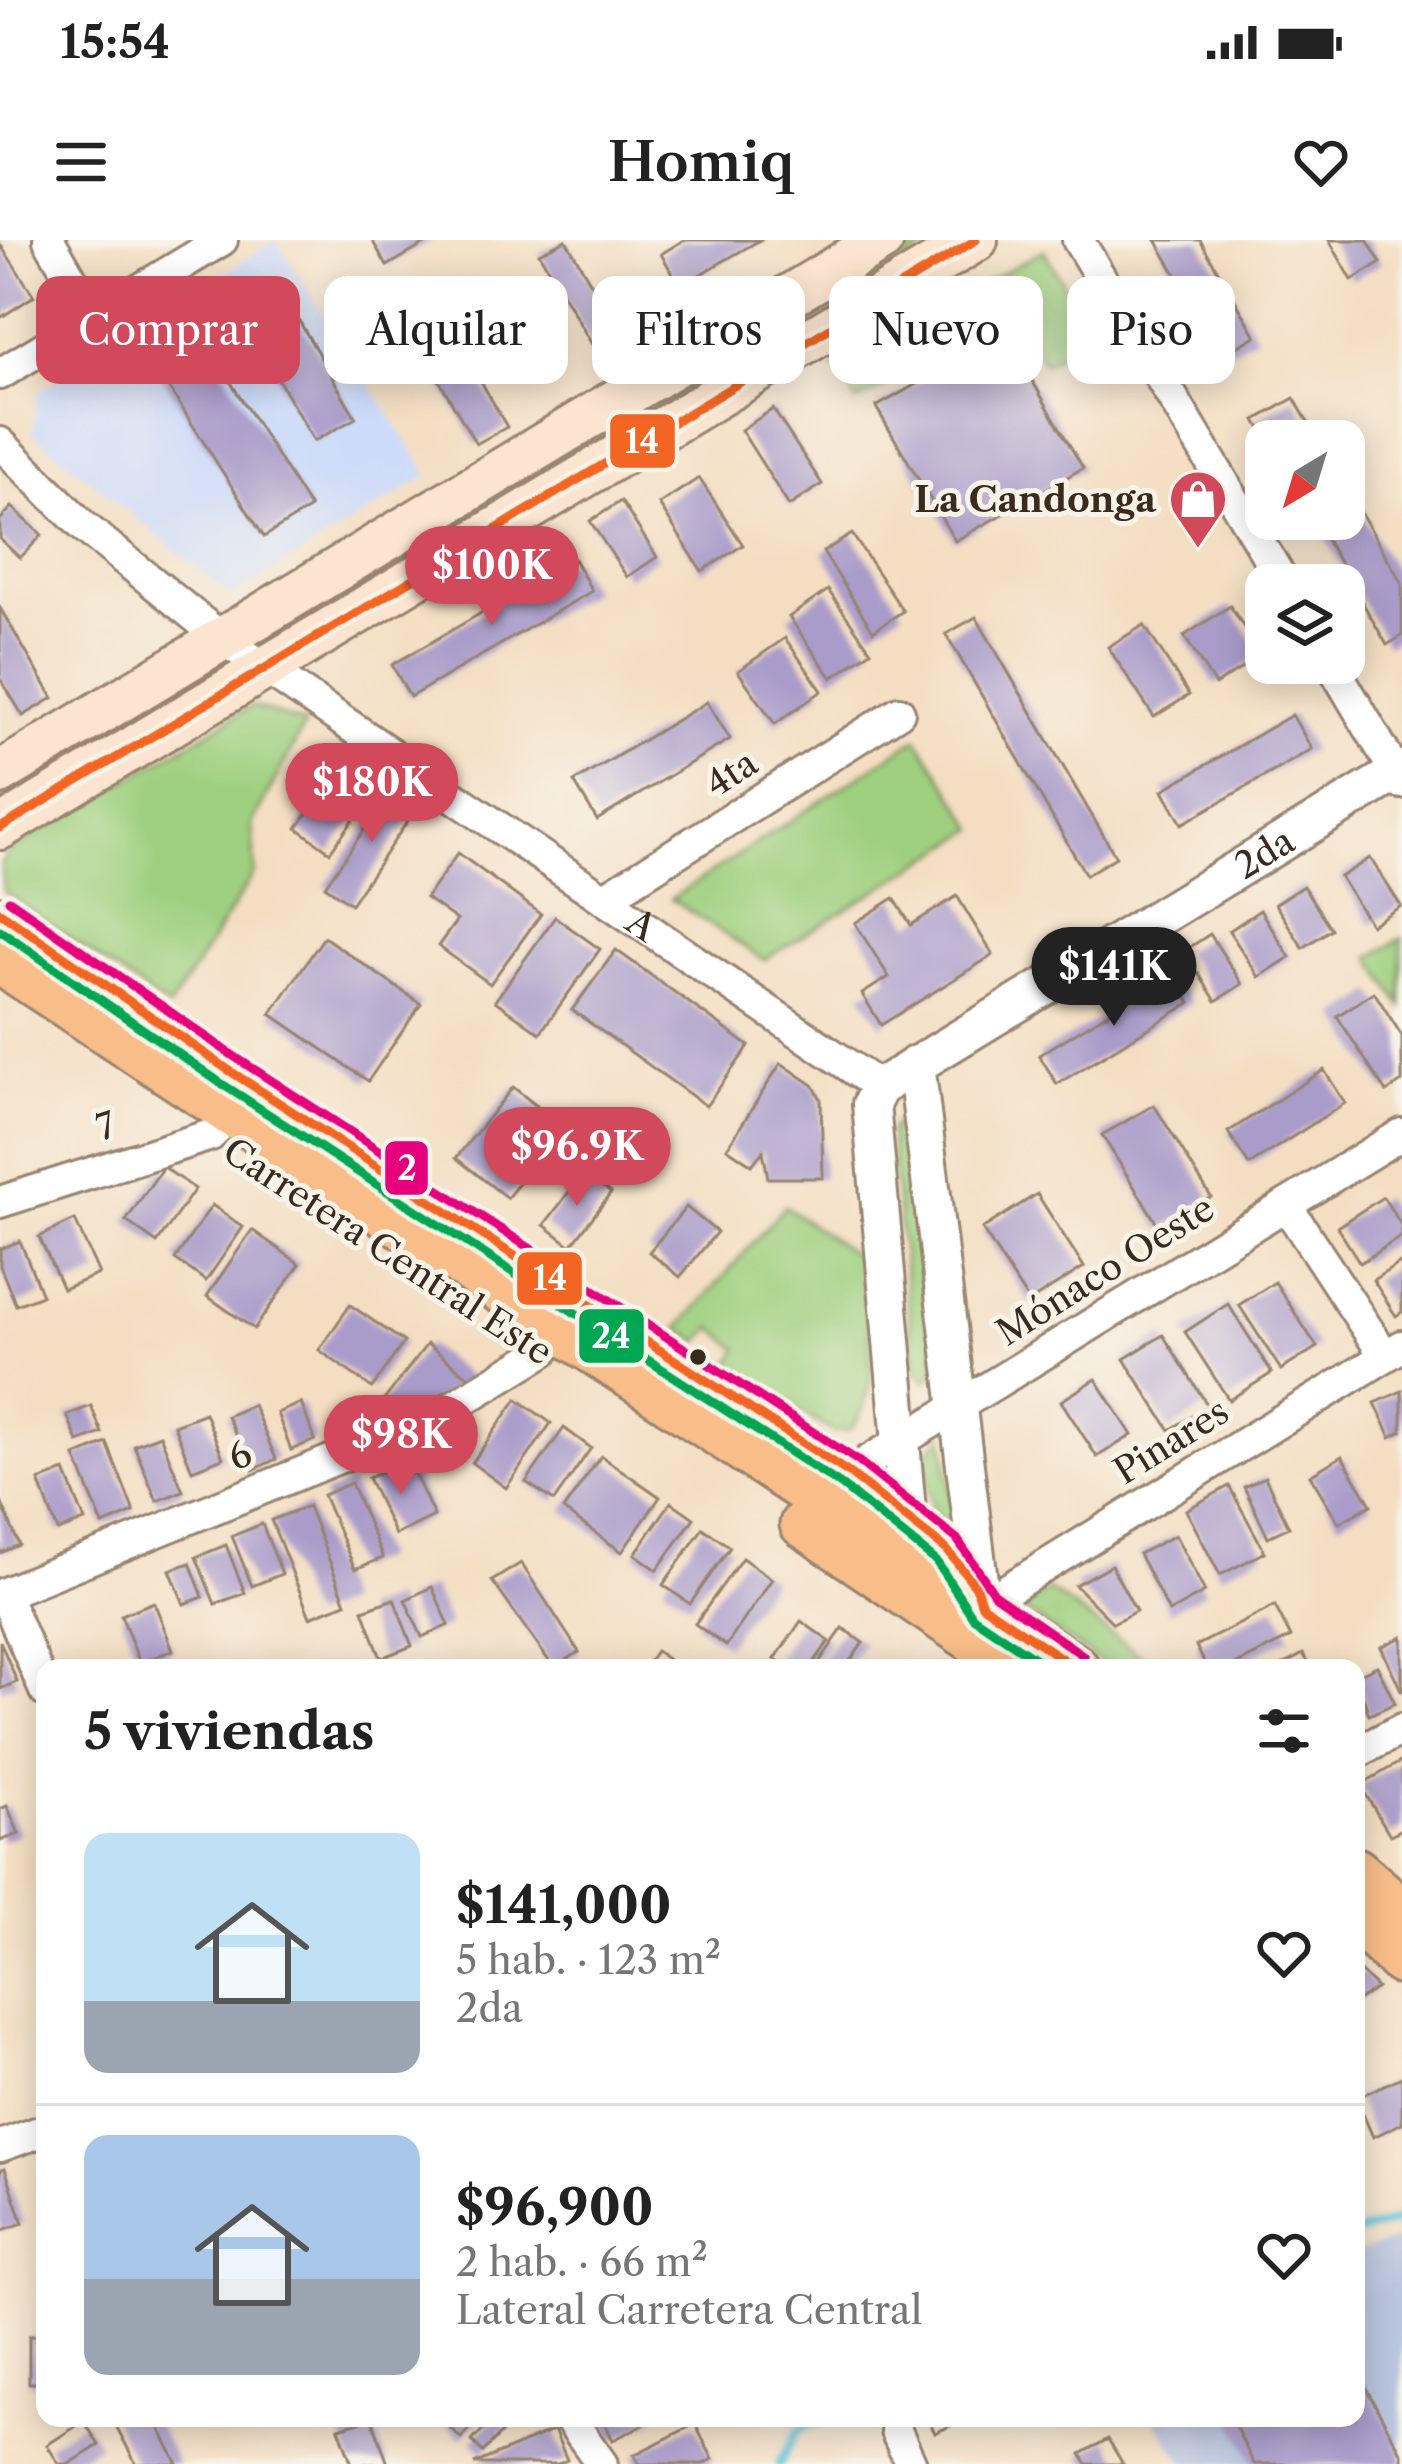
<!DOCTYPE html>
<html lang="es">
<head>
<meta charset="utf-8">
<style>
	:root { --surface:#fff; --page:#f2f2f2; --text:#222; --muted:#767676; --line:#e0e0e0; --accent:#d1495b }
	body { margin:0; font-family:"Libre Caslon Text",serif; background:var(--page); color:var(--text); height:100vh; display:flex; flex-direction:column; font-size:45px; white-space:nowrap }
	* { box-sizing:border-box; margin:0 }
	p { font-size:39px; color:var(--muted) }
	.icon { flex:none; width:66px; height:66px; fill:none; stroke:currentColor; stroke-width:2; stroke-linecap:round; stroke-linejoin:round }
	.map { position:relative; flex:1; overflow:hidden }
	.side { position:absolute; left:36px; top:1419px; width:1329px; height:768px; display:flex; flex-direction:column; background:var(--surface); border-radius:24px; box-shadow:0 6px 30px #0003 }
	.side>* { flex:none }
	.guide { position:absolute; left:36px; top:36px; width:1332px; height:108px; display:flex; gap:24px }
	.needle { width:78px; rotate:218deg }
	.fabs { position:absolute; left:1245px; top:180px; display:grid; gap:24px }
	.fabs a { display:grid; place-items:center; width:120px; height:120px; border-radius:24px; background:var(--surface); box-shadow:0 6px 30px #0003; font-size:60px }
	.price { position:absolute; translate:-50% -102px; padding:0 27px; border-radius:42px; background:var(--accent); color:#fff; font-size:39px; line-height:78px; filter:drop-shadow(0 3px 6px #0008) }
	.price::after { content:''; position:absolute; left:50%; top:72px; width:36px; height:27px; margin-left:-18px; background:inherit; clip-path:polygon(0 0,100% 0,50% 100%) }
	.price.active { background:#222; color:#fff }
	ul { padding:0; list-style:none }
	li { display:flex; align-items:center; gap:36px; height:300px; padding:0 48px }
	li+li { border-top:3px solid var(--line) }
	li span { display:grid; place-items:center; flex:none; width:336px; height:240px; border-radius:24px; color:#555 }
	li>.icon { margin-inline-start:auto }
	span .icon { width:144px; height:144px; fill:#fffc; stroke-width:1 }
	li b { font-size:51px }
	h2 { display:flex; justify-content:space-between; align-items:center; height:144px; padding:0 48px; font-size:51px }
	.chip { padding:0 42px; border-radius:24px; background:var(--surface); box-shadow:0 6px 30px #0003; font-size:42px; line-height:108px }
	.chip.active { background:var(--accent); color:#fff }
	.status { display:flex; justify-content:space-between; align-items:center; height:84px; padding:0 60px; background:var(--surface); direction:ltr }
	.status svg { height:33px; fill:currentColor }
	header { display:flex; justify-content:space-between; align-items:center; height:156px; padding:0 48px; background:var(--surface); font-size:54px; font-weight:600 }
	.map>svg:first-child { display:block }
	.built { fill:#cddbfa }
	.industrial { fill:#b9c5de }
	.green { fill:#9fd07f; stroke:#6d7d4e; stroke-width:3 }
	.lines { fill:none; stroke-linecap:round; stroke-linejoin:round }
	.stream { stroke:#5ac1d7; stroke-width:9 }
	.building { fill:#aa9cca }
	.minor-casing { stroke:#988470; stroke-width:36 }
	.tertiary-casing { stroke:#988470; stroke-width:42 }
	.secondary-casing { stroke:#988470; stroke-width:48 }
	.primary-casing { stroke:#988470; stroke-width:51 }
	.minor { stroke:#fff; stroke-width:30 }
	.tertiary { stroke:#fff; stroke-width:36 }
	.secondary { stroke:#fce5d0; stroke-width:42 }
	.primary { stroke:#f8bd89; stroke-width:45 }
	.bus-1-casing { stroke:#f7f3e8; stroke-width:18 }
	.bus-2-casing { stroke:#f7f3e8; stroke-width:18 }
	.bus-3-casing { stroke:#f7f3e8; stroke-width:18 }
	.bus-1 { stroke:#f26522; stroke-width:9 }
	.bus-2 { stroke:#00a651; stroke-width:9 }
	.bus-3 { stroke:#e5007d; stroke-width:9 }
	.bus-dot { fill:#3b2a1e; stroke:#f7f3e8; stroke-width:4.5 }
	.labels { text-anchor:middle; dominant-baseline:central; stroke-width:10; stroke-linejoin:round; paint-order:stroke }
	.poi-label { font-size:36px; font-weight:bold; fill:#3b2a1e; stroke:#f7f3e8; text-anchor:end }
	.street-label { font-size:36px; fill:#3b2a1e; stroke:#f7f3e8 }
	.line-badge { stroke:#f7f3e8; stroke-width:4.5 }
	.badge-label { font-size:33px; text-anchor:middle; font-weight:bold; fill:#fff }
</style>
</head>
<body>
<div class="status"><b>15:54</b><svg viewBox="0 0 49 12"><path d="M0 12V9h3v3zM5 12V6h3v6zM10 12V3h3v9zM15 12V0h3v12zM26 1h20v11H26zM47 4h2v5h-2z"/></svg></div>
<header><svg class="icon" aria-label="menu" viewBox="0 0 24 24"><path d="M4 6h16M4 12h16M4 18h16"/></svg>Homiq<svg class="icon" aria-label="heart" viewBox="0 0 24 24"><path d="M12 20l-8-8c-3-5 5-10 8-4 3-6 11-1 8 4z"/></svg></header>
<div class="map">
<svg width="1402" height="2224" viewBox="0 0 1402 2224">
	<rect width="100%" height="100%" fill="#f7f3e8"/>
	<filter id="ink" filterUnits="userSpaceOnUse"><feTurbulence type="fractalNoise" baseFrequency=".00833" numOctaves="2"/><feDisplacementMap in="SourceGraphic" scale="24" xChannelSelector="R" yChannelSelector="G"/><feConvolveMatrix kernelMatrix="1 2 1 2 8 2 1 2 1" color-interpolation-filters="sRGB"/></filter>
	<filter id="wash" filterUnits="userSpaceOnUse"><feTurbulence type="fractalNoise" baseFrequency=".004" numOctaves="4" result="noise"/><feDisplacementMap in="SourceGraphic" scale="48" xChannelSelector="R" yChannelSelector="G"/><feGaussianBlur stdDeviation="2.7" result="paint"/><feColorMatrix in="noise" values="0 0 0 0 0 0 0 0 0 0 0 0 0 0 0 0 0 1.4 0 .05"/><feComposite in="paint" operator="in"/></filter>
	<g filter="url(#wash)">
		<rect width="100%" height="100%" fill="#f4dec2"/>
		<!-- built -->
		<path class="built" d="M276 1 429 235 232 357 33 193 38 152Z"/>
		<!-- industrial -->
		<path class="industrial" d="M1402 1998V2224H1185L1153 2178H1356V2013Z"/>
		<!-- green -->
		<g class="green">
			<path d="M913 0H940L270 404 258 394Z"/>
			<path d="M1044 10 1093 96 1044 123 1010 74 857 162 834 126Z"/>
			<path d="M216 421 234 428 0 568V552Z"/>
			<path d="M252 466 305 484 252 584 255 632 169 768 3 651 1 624 8 611Z"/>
			<path d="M917 498 976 589 764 720 671 659Z"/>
			<path d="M1402 698V766L1371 717Z"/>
			<path d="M893 885 906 887 937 1127 927 1141 915 1129 890 893Z"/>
			<path d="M785 966 859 1018C865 1073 887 1144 850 1190L833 1192 729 1126 739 1109 713 1087 699 1102 679 1088Z"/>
			<path d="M944 1196 954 1290 932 1270 924 1215Z"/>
			<path d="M1049 1350 1158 1428H1109L1022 1369Z"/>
		</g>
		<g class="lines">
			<!-- stream -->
			<g class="stream">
				<path d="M1356 1993 1402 1980"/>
				<path d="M779 2224 798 2190 830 2178"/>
			</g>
		</g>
		<g id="blocks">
			<!-- building -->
			<g class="building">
				<path d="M372 0H432L387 26Z"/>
				<path d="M566 0 631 112 605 127 539 13Z"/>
				<path d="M684 0H760L680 46 661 14Z"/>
				<path d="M1156 0H1200L1256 96 1223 115Z"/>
				<path d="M1329 0H1367L1381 23 1352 40Z"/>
				<path d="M0 4 34 56 0 78Z"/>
				<path d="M281 50 356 178 314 201 240 74Z"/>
				<path d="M444 77 507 187 476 204 413 95Z"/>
				<path d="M199 92 310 268 264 297 152 121Z"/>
				<path d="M1005 94 1083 228 955 301 876 167Z"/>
				<path d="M1294 158 1319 201H1268L1256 180Z"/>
				<path d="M773 169 822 244 789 266 741 190Z"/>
				<path d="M699 238 743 305 702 331 659 264Z"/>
				<path d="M1344 244 1402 343V396L1387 405 1314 279H1344Z"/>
				<path d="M621 261 657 317 627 337 590 281Z"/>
				<path d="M12 267 42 295 20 318 0 299V280Z"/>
				<path d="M852 294 903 371 873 391 823 312Z"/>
				<path d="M574 319 592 351 410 457 392 425Z"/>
				<path d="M828 350 871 411 832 438 789 377Z"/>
				<path d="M1230 366 1262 415 1215 445 1184 396Z"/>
				<path d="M0 368 53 458 23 476 0 438Z"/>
				<path d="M976 377 1116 617 1086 635 946 394Z"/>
				<path d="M1144 385 1189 455 1154 477 1108 407Z"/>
				<path d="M785 398 822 451 775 484 738 431Z"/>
				<path d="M707 462 730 499 597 580 574 542Z"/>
				<path d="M1292 475 1312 509 1182 584 1163 550Z"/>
				<path d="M339 531 372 555 330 612 297 588Z"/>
				<path d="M395 546 420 563 351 664 325 646Z"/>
				<path d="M458 613 541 674 490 744 438 706 457 680 426 658Z"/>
				<path d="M1370 618 1401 666 1371 685 1340 637Z"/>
				<path d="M1303 646 1331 689 1303 708 1275 664Z"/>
				<path d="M957 656 993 715 881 785 862 754 889 737 855 683 894 658 911 685Z"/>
				<path d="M1260 670 1290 717 1259 737 1229 691Z"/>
				<path d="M555 677 600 709 540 793 495 761Z"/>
				<path d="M1210 694 1242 744 1216 761 1184 711Z"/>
				<path d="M324 697 421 764 368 841 271 774Z"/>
				<path d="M616 710 749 806 706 866 572 770Z"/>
				<path d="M1172 734 1190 763 1057 844 1039 815Z"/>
				<path d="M1374 752 1402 796V842L1386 852 1337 776Z"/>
				<path d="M781 823 813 845 821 859 823 938H768L763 911 752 925 727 908Z"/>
				<path d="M1324 830 1345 863 1249 925 1228 892Z"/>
				<path d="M513 847 564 888 507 958 456 918Z"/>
				<path d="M1154 865 1211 957 1161 990 1102 895Z"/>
				<path d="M163 927 195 949 157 1003 126 981Z"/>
				<path d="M584 932 611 953 571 1006 544 985Z"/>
				<path d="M1037 954 1084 1027 1029 1062 982 989Z"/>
				<path d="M1383 957 1402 986V996L1360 1023 1337 987Z"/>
				<path d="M212 965 243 987 206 1041 175 1019Z"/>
				<path d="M686 967 717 992 680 1037 649 1012Z"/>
				<path d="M75 980 99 1034 63 1049 39 997Z"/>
				<path d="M252 990 300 1024 254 1089 207 1056Z"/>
				<path d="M20 1001 42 1055 16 1065 0 1026V1009Z"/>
				<path d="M1402 1022V1072L1396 1076 1373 1040Z"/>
				<path d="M1275 1042 1317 1107 1281 1130 1239 1065Z"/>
				<path d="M1228 1064 1272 1133 1229 1160 1185 1092Z"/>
				<path d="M350 1065 404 1102 372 1148 319 1110Z"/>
				<path d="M1163 1095 1208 1166 1170 1190 1124 1119Z"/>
				<path d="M427 1104 473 1140 401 1179 381 1164Z"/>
				<path d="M1096 1139 1132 1195 1097 1217 1061 1161Z"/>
				<path d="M1402 1151V1191L1391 1197 1375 1163Z"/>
				<path d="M517 1159 551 1183 506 1248 472 1223Z"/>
				<path d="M301 1163 315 1200 291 1210 277 1173Z"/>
				<path d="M253 1165 276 1219 253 1230 227 1176Z"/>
				<path d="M91 1166 102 1193 78 1202 67 1175Z"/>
				<path d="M205 1173 223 1218 192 1230 174 1185Z"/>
				<path d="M564 1188 591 1208 554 1261 526 1242Z"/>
				<path d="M160 1195 183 1251 157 1261 134 1205Z"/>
				<path d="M107 1203 134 1272 103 1285 75 1216Z"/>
				<path d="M601 1216 660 1257 622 1312 563 1270Z"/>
				<path d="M1342 1216 1371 1265 1339 1283 1310 1235Z"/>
				<path d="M408 1220 434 1276 395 1295 368 1238Z"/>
				<path d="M65 1231 85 1281 58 1291 39 1241Z"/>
				<path d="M1265 1237 1289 1287 1268 1297 1244 1247Z"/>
				<path d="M351 1243 383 1318 355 1329 323 1255Z"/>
				<path d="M1229 1246 1265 1312 1220 1335 1186 1270Z"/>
				<path d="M0 1259 19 1305 0 1313Z"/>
				<path d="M671 1262 694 1278 657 1330 635 1314Z"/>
				<path d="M308 1266 346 1363 310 1377 271 1280Z"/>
				<path d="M262 1284 282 1334 252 1346 232 1296Z"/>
				<path d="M703 1288 730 1307 690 1364 663 1345Z"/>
				<path d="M1175 1295 1205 1352 1169 1372 1139 1314Z"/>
				<path d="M226 1305 245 1353 215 1364 196 1317Z"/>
				<path d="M742 1318 772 1339 726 1406 695 1384Z"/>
				<path d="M190 1323 203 1357 184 1364 170 1330Z"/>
				<path d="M521 1323 579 1412 554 1428 492 1341Z"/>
				<path d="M1111 1325 1136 1371 1113 1383 1075 1345Z"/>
				<path d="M432 1347 449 1385 422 1397 405 1360Z"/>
				<path d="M394 1359 412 1406 381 1418 363 1370Z"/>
				<path d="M154 1362 173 1410 140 1423 121 1375Z"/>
				<path d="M1275 1366 1291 1397 1229 1428H1207L1196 1406Z"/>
				<path d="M801 1381 829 1401 810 1428H788L775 1419Z"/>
				<path d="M843 1388 863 1403 845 1428H815Z"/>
				<path d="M1402 1397V1452L1381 1407Z"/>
				<path d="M0 1401 17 1442 0 1449Z"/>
				<path d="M656 1411 680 1428H644Z"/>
				<path d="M1303 1414 1312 1428H1278Z"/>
				<path d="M1377 1426 1395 1463 1369 1475 1356 1436Z"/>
				<path d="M1402 1521V1589L1390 1595 1360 1545Z"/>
				<path d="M7 1566 19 1594 0 1601V1569Z"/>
				<path d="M1356 1727 1377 1748 1356 1762Z"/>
				<path d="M1402 1837V1883L1373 1897 1356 1858Z"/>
				<path d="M5 1928 23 1983 0 1991V1930Z"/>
				<rect x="29" y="2096" width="16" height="47"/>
				<path d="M1356 2130 1402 2214V2224H1254L1231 2178H1356Z"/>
				<path d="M112 2178H154L178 2224H136Z"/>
				<path d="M372 2178 388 2224H352L339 2188Z"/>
				<path d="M440 2178H481L461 2198Z"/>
				<path d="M494 2178H516L483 2212 472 2201Z"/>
				<path d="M602 2178H657L613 2200Z"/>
				<path d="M927 2178H967L935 2193Z"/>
				<path d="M84 2181 99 2205 69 2224H59L47 2205Z"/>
				<path d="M695 2184 713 2219 703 2224H639L634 2215Z"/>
				<path d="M554 2190 567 2220 558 2224H474Z"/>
				<path d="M1108 2199 1123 2224H1087L1081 2214Z"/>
			</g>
		</g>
	</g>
	<g filter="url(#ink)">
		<use href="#blocks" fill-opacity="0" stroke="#988470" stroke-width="3"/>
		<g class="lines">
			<!-- minor casing -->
			<g class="minor-casing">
				<g id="minor">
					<path d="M49 0 94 78"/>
					<path d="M1078 0 1285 345"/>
					<path d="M0 134 222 0"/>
					<path id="s1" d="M0 203 82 285 224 400 880 847"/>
					<path d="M1331 423 1402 543"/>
					<path d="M605 658 899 472"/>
					<path d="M0 672 230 831 849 1233 909 1276 979 1347"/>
					<path d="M0 962 211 895 229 875"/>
					<path d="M1286 965 1385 1116"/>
					<path d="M849 1233 1402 894"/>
					<path d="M4 1354 45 1451"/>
					<path d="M0 1355 429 1181 542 1112 560 1093"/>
					<path d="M982 1365 1402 1106"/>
					<path d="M1356 1513 1402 1489"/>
					<path d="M0 1906 45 1890"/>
					<path d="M569 2178 602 2224"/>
					<path d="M896 2191 911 2224"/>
				</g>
			</g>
			<!-- tertiary casing -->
			<g class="tertiary-casing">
				<g id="tertiary">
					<path d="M916 824 982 1365 978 1386"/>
					<path id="s2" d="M913 1338 871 864 880 847 1402 529"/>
				</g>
			</g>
			<!-- secondary casing -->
			<g class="secondary-casing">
				<g id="secondary">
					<path d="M0 533 882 0"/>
					<path d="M0 588 976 0"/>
				</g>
			</g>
			<!-- primary casing -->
			<g class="primary-casing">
				<g id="primary">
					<path d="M0 721 1076 1428"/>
					<path d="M803 1284 1016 1428"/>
					<path d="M1356 1631 1402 1671"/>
					<path d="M1356 1679 1402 1722"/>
				</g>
			</g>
			<!-- minor -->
			<use href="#minor" class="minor"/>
			<!-- tertiary -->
			<use href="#tertiary" class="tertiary"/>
			<!-- secondary -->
			<use href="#secondary" class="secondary"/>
			<!-- primary -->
			<use href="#primary" class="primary"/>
			<!-- bus-1 casing -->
			<g class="bus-1-casing">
				<g id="bus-1">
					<path d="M0 588 976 0"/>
					<path d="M0 672 230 831 849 1233 947 1310 976 1347 982 1365 1076 1428"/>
				</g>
			</g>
			<!-- bus-2 casing -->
			<g class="bus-2-casing">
				<path id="bus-2" d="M0 690 222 844 841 1245 936 1321 973 1377 1049 1428"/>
			</g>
			<!-- bus-3 casing -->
			<g class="bus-3-casing">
				<path id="bus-3" d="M9 660 238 819 858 1221 957 1299 995 1355 1084 1416"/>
			</g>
			<!-- bus-1 -->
			<use href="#bus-1" class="bus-1"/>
			<!-- bus-2 -->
			<use href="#bus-2" class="bus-2"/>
			<!-- bus-3 -->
			<use href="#bus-3" class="bus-3"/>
		</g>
	</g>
	<!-- icons -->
	<defs>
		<g id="shop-pin" transform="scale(3)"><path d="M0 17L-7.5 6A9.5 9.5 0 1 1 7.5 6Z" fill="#d1495b" stroke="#f7f3e8"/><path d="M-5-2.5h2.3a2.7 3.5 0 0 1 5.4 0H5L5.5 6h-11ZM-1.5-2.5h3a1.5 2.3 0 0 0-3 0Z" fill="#fff"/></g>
	</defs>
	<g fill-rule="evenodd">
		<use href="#shop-pin" x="1198" y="259"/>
	</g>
	<!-- markers -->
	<circle class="bus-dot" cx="698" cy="1117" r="10"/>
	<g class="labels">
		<!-- poi labels -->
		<g class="poi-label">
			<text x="1156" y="259">La Candonga</text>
		</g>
		<!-- street labels -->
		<g class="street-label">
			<text transform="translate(731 533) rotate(-33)">4ta</text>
			<text stroke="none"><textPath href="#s2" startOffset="945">2da</textPath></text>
			<text stroke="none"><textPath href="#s1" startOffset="804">A</textPath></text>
			<text transform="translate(106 886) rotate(-18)">7</text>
			<text transform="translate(388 1011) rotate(33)">Carretera Central Este</text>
			<text transform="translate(1105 1030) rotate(-32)">Mónaco Oeste</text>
			<text transform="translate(1171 1201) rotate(-32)">Pinares</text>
			<text transform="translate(240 1215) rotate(-22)">6</text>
		</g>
	</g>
	<g class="line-badge">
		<rect x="608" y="172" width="69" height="58" rx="12" fill="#f26522"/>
		<rect x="383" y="899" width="47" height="58" rx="12" fill="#e5007d"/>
		<rect x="515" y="1010" width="69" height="57" rx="12" fill="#f26522"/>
		<rect x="577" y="1067" width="69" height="58" rx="12" fill="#00a651"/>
	</g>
	<g class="badge-label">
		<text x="642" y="213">14</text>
		<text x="407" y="940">2</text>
		<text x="550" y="1050">14</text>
		<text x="611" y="1108">24</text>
	</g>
</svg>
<div class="fabs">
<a><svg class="needle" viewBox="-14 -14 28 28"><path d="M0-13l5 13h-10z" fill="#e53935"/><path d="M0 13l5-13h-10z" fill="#767676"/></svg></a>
<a><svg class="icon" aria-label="layers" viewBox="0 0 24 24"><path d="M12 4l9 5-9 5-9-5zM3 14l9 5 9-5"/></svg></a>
</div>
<b class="price" style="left:492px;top:388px">$100K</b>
<b class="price" style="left:372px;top:605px">$180K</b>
<b class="price active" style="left:1114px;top:789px">$141K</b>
<b class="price" style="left:577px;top:969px">$96.9K</b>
<b class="price" style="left:401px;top:1257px">$98K</b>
<div class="guide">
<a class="chip active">Comprar</a>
<a class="chip">Alquilar</a>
<a class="chip">Filtros</a>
<a class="chip">Nuevo</a>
<a class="chip">Piso</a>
</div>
<section class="side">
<h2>5 viviendas<svg class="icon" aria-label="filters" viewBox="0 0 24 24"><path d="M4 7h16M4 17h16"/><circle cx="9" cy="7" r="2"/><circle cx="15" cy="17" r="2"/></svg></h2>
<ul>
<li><span style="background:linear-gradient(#bfe0f5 70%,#9aa5b1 0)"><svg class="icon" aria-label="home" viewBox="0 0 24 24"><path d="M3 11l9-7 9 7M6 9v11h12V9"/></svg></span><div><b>$141,000</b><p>5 hab. · 123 m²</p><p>2da</p></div><svg class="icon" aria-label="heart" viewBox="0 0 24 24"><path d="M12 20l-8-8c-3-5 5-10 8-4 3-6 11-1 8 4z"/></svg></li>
<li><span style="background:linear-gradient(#a9c7e8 60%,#9aa5b1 0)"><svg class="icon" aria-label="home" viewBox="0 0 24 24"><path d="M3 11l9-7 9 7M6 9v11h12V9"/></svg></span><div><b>$96,900</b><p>2 hab. · 66 m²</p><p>Lateral Carretera Central</p></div><svg class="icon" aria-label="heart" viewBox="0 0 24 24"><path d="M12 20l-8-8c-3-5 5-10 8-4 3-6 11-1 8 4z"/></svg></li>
</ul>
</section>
</div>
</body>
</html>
